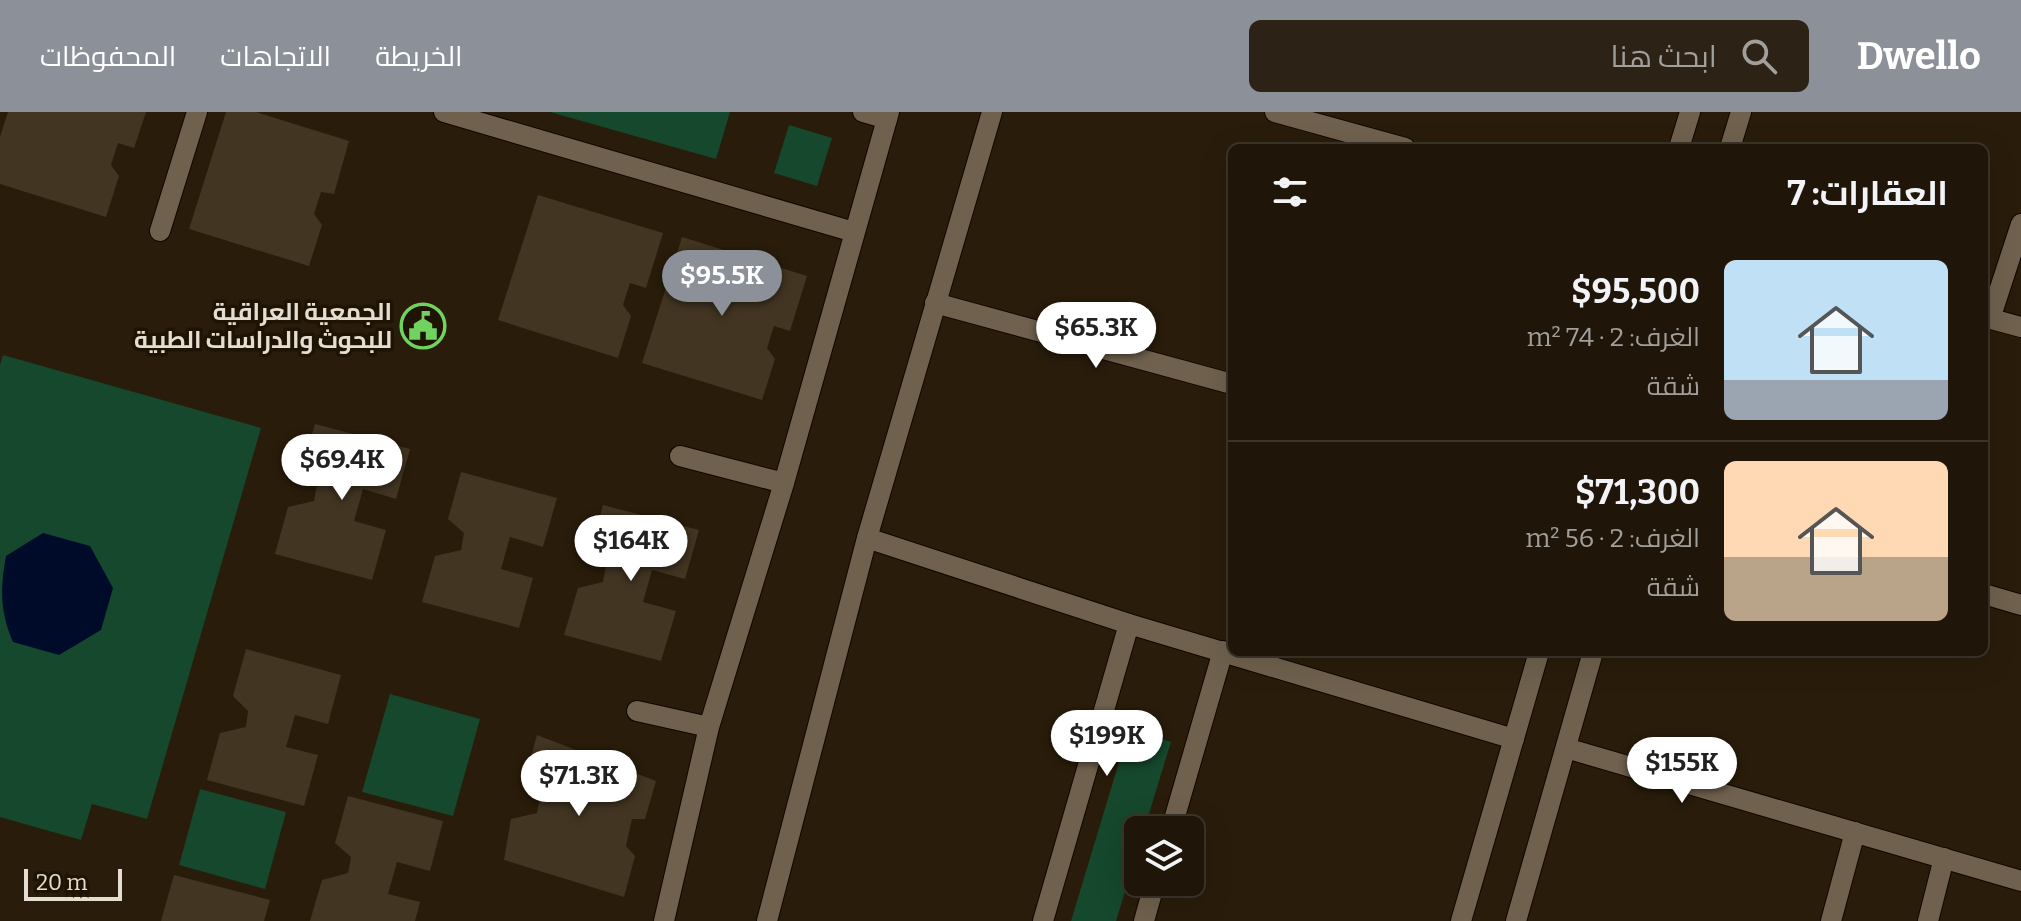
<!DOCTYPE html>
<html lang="ar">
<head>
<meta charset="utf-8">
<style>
	:root { --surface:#1f1508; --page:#2c2216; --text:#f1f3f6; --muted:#a19f9c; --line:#3c3429; --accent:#8c9099 }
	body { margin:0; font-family:Bitter,Cairo,serif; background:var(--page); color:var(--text); direction:rtl; height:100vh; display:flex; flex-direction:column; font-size:30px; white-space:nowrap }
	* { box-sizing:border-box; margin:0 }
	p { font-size:26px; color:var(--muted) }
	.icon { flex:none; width:44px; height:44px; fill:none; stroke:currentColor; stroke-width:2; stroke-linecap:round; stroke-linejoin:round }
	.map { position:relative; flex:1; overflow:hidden; direction:ltr }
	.sheet { position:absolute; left:1228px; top:32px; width:760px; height:512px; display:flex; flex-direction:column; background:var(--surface); border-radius:12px; box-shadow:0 8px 32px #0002,0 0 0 2px var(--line); direction:rtl }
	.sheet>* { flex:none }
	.tools { position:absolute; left:1124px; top:704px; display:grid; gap:16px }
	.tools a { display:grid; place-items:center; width:80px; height:80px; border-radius:12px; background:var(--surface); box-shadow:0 8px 32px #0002,0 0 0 2px var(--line); font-size:40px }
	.scale { position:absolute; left:24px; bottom:20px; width:98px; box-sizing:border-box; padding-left:8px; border:4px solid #e5ddd2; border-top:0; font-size:22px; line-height:28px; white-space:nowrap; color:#e5ddd2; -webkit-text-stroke:6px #1f1303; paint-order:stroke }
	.price { position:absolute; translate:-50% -68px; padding:0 18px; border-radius:28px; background:#fff; color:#222; font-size:26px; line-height:52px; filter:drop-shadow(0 2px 4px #0008) }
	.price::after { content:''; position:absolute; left:50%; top:48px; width:24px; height:18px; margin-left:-12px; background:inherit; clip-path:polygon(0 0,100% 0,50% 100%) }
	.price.on { background:var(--accent); color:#fff }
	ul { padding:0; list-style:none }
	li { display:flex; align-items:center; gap:24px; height:200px; padding:0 40px }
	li+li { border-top:2px solid var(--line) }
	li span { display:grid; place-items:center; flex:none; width:224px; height:160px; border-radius:12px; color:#555 }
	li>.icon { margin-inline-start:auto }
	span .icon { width:96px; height:96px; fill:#fffc; stroke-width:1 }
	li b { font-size:34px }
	h2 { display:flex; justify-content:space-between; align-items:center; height:96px; padding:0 40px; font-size:34px }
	header { display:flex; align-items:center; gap:48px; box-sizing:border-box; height:112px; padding:0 40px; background:var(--accent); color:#fff }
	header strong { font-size:38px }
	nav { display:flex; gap:44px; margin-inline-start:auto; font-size:28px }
	.search { width:560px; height:72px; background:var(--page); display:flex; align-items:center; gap:20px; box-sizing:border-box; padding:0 28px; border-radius:12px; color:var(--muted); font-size:30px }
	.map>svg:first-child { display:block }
	.green { fill:#15482c }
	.water { fill:#000b2a }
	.building { fill:#423522 }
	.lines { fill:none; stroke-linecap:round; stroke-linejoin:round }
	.minor-casing { stroke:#110600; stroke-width:22 }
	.minor { stroke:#6f614d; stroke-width:20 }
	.labels { text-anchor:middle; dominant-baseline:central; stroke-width:7; stroke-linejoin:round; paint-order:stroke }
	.poi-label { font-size:24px; font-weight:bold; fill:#e5ddd2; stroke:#1f1303; text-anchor:end }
</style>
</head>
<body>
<header>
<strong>Dwello</strong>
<div class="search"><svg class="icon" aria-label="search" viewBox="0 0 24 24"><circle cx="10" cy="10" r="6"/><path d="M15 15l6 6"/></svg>ابحث هنا</div>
<nav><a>الخريطة</a><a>الاتجاهات</a><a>المحفوظات</a></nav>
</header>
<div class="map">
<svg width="2021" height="809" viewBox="0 0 2021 809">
	<rect width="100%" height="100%" fill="#291c0a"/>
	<!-- green -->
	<g class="green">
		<path d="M550 0H730L716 47Z"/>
		<path d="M789 13 832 26 817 74 774 61Z"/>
		<path d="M3 243 261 316 147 707 92 692 81 728 0 705V253Z"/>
		<path d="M390 582 480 607 453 704 362 680Z"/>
		<path d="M1129 617 1171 630 1144 718H1138V737L1116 809H1071Z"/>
		<path d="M200 677 286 700 265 777 179 753Z"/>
	</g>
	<!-- water -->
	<path class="water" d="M43 421 90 434 113 476 101 518 59 543 13 530C0 500 0 477 6 444Z"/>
	<!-- building -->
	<g class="building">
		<path d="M8 0H146L134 36 118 31 111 53 119 64 106 105 0 72V25Z"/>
		<path d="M226 0H256L349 29 334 82 321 80 314 102 322 113 309 154 189 117Z"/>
		<path d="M538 83 663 121 646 176 630 171 623 193 631 204 618 246 498 208Z"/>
		<path d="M682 125 807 164 790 219 774 214 767 236 775 247 762 288 642 251Z"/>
		<path d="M315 312 410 337 396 387 363 377 354 409 386 418 372 468 275 442 288 395 314 389 317 373 301 359Z"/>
		<path d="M461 360 557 386 543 435 510 425 501 457 533 466 519 516 422 490 435 444 461 438 464 421 448 407Z"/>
		<path d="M603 393 699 418 685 467 652 458 643 490 676 499 661 549 564 523 578 476 603 470 606 453 591 440Z"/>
		<path d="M246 537 341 563 328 612 295 603 286 635 318 643 304 694 207 668 220 621 246 615 248 599 233 584Z"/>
		<path d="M537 623 656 669 645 707H632L626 734 635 744 624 785 504 748 511 707 537 701 540 684 524 670Z"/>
		<path d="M348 684 443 709 430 759 397 750 388 782 420 790 415 809H310L322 768 348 761 351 745 335 731Z"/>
		<path d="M174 763 270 788 264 809H161Z"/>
	</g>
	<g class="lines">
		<!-- minor casing -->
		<g class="minor-casing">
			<g id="minor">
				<path d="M444 0 854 120"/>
				<path d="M863 0 887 7"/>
				<path d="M1275 0 1405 36"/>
				<path d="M1679 36 1690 0"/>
				<path d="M1730 36 1741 0"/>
				<path d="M160 119 197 0"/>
				<path d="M935 191 1232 272"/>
				<path d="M1984 205 2021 215"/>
				<path d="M1990 207 2021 112"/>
				<path d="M680 344 784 371"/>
				<path d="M867 426 1129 512 1514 627"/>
				<path d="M1984 482 2021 493"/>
				<path d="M637 599 709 615"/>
				<path d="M1566 636 2021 769"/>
				<path d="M1171 718 1223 539"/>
				<path d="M664 809 709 615 784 371 889 0"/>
				<path d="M767 809 867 426 992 0"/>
				<path d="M1043 809 1129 512"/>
				<path d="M1144 809 1155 770"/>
				<path d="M1461 809 1539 540"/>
				<path d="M1516 809 1593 540"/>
				<path d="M1831 809 1855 720"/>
				<path d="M1928 809 1944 746"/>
			</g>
		</g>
		<!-- minor -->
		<use href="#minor" class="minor"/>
	</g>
	<!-- icons -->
	<defs>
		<g id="civic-ring" transform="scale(2.3)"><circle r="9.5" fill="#1f1303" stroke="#70d35f" stroke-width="1.5"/><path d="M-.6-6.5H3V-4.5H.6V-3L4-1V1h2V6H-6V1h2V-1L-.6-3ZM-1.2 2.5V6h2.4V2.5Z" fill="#70d35f"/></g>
	</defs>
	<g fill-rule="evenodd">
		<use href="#civic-ring" x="423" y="214"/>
	</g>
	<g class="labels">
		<!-- poi labels -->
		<g class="poi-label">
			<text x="392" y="200">الجمعية العراقية<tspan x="392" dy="28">للبحوث والدراسات الطبية</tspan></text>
		</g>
	</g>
</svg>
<div class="tools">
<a><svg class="icon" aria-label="layers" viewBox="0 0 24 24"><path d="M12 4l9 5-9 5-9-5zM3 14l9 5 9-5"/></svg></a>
</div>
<div class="scale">20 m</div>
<b class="price on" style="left:722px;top:206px">$95.5K</b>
<b class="price" style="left:1096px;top:258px">$65.3K</b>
<b class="price" style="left:342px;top:390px">$69.4K</b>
<b class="price" style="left:631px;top:471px">$164K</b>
<b class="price" style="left:1107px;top:666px">$199K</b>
<b class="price" style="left:1682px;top:693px">$155K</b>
<b class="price" style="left:579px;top:706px">$71.3K</b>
<section class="sheet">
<h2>العقارات: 7<svg class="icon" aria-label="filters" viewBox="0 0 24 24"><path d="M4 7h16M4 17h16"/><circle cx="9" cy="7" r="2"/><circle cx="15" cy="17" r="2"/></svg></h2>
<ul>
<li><span style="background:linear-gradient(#bfe0f5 75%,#9aa5b1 0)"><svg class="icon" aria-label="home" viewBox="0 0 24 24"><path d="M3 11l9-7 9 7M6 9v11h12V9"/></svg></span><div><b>$95,500</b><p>الغرف: 2 · 74 m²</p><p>شقة</p></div></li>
<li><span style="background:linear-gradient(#ffd9b3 60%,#b9a48a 0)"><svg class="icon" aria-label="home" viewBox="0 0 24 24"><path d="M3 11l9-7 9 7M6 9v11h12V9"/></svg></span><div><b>$71,300</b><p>الغرف: 2 · 56 m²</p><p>شقة</p></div></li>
</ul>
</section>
</div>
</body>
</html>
